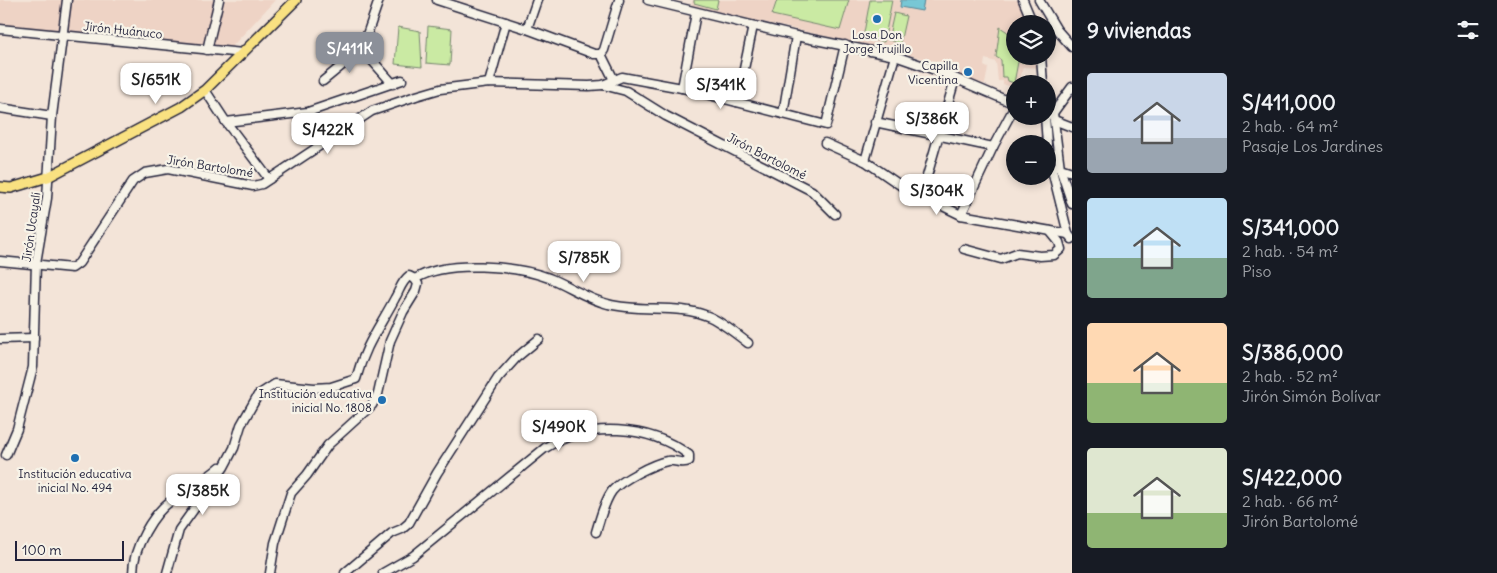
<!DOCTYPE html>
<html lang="es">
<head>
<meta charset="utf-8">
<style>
	:root { --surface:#171b24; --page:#242831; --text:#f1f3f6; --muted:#9ea1a6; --accent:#8c9099 }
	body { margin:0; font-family:Delius,sans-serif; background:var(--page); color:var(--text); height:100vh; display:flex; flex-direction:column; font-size:19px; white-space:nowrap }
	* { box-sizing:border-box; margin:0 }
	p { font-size:16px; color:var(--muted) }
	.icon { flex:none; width:28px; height:28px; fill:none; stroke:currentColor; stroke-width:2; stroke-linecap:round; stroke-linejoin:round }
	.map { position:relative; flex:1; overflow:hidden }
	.details { display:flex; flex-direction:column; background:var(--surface); width:425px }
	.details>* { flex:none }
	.fabs { position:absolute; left:1006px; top:15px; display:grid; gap:10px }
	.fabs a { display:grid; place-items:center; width:50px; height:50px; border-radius:50%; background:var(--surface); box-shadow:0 2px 8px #0003; font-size:25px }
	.scale { position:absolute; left:15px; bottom:12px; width:109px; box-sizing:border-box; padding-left:5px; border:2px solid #22223b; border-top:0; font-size:14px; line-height:18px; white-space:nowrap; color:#22223b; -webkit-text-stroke:4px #f7f3e8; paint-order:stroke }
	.price { position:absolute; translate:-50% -42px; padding:0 11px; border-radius:10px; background:#fff; color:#222; font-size:16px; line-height:32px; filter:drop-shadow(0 1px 2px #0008) }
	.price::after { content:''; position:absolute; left:50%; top:30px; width:15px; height:11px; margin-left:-8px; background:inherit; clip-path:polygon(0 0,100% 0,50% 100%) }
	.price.current { background:var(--accent); color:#fff }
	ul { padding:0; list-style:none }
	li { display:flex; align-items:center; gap:15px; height:125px; padding:0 15px }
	li span { display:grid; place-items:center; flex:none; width:140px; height:100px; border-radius:5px; color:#555 }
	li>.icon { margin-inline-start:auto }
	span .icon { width:60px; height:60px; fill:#fffc; stroke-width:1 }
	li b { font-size:21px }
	h2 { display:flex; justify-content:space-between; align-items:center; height:60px; padding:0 15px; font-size:21px }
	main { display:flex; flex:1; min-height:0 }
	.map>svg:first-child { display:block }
	.built { fill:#eed3c5 }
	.green { fill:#caeaa3; stroke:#76866f }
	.water { fill:#78c7d5; stroke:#568597 }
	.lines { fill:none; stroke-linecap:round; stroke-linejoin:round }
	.minor-casing { stroke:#22223b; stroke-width:11 }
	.major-casing { stroke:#22223b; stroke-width:12 }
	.minor { stroke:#f7f3e8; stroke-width:8 }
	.major { stroke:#f9e181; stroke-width:9 }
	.poi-dot { fill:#1f6fb2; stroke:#f7f3e8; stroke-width:2 }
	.labels { text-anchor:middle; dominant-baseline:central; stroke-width:4.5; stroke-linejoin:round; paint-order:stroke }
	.street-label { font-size:12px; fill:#22223b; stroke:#f7f3e8 }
	.poi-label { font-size:12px; fill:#22223b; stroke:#f7f3e8 }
</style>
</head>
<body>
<main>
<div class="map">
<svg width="1072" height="573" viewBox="0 0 1072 573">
	<rect width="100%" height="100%" fill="#f3e4d8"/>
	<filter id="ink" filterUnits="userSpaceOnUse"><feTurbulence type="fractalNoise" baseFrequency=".02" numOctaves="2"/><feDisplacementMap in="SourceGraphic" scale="10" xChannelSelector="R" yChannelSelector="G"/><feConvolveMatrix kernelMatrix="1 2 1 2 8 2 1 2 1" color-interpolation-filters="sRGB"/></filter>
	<g filter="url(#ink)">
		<!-- built -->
		<g class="built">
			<path d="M0 0H275L226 53 0 29Z"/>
			<path d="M693 0H1018L1029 24H1015V56H1037L1038 68 1023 67 1019 84H1015V88L1003 84V81H998L996 62 985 59 984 66 988 68 985 84 948 75 949 64 691 6Z"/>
		</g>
		<!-- green -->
		<g class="green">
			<path d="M694 0H718L716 9 694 3Z"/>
			<path d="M777 0H849L840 30 772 15Z"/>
			<path d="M870 0H892L884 42 863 38Z"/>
			<path d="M894 13 906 16 900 43 888 40Z"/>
			<path d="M428 26 452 29 450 65 426 63Z"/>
			<path d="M398 27 420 31 422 67 395 64Z"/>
			<path d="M1000 27 1015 37V56H1031L1032 63 1018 62 1014 83 1008 81 1007 77H1002L1001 60 996 57Z"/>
		</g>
		<!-- water -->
		<path class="water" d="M901 0H924L922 11 900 7Z"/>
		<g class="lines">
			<!-- minor casing -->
			<g class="minor-casing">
				<g id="minor">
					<path d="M437 0 527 29 594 54H601"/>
					<path d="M648 0 796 36 895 56 938 71 1015 104"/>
					<path d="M1023 0 1033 24"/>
					<path d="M1039 0 1057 30 1072 47"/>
					<path d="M0 29 243 53"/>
					<path d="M527 29 537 0"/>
					<path d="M362 49 379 0"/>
					<path d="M362 49 393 84"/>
					<path d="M207 50 219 0"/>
					<path d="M601 54 604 50 619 0"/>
					<path d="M601 54 614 80"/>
					<path d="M1041 56 1043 84"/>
					<path d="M323 81 362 49"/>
					<path d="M489 83 506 22"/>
					<path d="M603 85 626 91 666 116 812 191 835 214"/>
					<path d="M682 88 696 13"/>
					<path d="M205 90 226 122 269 179"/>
					<path d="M737 102 753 26"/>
					<path d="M0 108 52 116"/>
					<path d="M1053 113 1060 168 1072 172"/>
					<path d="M783 114 796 36"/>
					<path d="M1048 115 1053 113 1072 87"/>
					<path d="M1045 116 1047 144"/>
					<path d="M1054 120 1072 127"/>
					<path d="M226 122 308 112 402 80"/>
					<path d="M875 122 993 147"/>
					<path d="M825 143 865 161 900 185 961 215 1068 234"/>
					<path d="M1048 154 1068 234 1072 239"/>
					<path d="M865 161 895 56"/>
					<path d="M1057 167 1060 168 1072 204"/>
					<path d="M921 197 955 79"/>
					<path d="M961 215 993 147 1015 106"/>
					<path d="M964 249 1001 259 1017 253 1040 256 1054 255 1061 249 1059 242 1050 231"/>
					<path d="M0 261 72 268 79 263 133 181 145 173 168 169 253 186 262 184 372 111 416 96 440 89 489 83 589 86 603 85 622 77 682 88 826 125 845 45"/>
					<path d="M415 279C446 259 516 266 549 278 569 286 587 299 608 304 641 313 678 303 710 317 723 323 736 334 748 343"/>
					<path d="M0 339 34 338"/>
					<path d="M6 455 17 429 33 367 36 263 47 198 52 116 67 0"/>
					<path d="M133 573C133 548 152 514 172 500 189 487 204 482 220 467"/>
					<path d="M167 573 179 530 224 467 234 448 241 425 258 395 275 384 314 388 331 387 356 379C365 345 379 328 395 298 400 290 401 282 409 276L415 279 418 284 416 291 403 312 390 341 378 394 372 405 328 445 307 475 291 493 275 543 270 573"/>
					<path d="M345 573 392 533 402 529 409 523 437 473 498 378 516 358 539 339"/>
					<path d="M383 573 413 556 545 448C588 421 649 425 689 455V461C681 465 675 459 667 461 653 464 621 480 612 491 604 502 600 519 596 532"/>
				</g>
			</g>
			<!-- major casing -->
			<g class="major-casing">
				<path id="major" d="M0 187 11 188 48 177 181 107 205 90 296 0"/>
			</g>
			<!-- minor -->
			<use href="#minor" class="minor"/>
			<!-- major -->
			<use href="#major" class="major"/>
		</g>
	</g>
	<!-- markers -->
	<g class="poi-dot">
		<circle cx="877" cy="19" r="5"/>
		<circle cx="968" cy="72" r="5"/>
		<circle cx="382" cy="400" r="5"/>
		<circle cx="75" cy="458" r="5"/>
	</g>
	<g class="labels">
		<!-- street labels -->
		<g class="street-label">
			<text transform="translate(123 30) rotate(6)">Jirón Huánuco</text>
			<text transform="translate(767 156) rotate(27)">Jirón Bartolomé</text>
			<text transform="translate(210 166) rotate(9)">Jirón Bartolomé</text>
			<text transform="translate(31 227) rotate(-82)">Jirón Ucayali</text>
		</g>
		<!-- poi labels -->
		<g class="poi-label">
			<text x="877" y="34">Losa Don<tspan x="877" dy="14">Jorge Trujillo</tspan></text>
			<text x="958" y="65" text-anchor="end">Capilla<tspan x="958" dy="14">Vicentina</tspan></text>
			<text x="372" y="393" text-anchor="end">Institución educativa<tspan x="372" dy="14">inicial No. 1808</tspan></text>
			<text x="75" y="473">Institución educativa<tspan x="75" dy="14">inicial No. 494</tspan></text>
		</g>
	</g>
</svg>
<div class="fabs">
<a><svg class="icon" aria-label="layers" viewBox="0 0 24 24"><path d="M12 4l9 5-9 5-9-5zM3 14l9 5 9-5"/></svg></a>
<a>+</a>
<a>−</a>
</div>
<div class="scale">100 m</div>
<b class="price current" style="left:350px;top:74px">S/411K</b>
<b class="price" style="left:156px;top:105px">S/651K</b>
<b class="price" style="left:721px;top:110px">S/341K</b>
<b class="price" style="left:932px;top:144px">S/386K</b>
<b class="price" style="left:328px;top:155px">S/422K</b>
<b class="price" style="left:937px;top:216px">S/304K</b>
<b class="price" style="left:584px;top:283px">S/785K</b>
<b class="price" style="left:559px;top:452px">S/490K</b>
<b class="price" style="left:203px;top:516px">S/385K</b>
</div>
<section class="details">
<h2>9 viviendas<svg class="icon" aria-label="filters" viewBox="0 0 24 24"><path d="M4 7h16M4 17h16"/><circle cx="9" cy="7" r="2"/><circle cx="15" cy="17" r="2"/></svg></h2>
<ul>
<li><span style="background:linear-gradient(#c9d6e8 65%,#9aa5b1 0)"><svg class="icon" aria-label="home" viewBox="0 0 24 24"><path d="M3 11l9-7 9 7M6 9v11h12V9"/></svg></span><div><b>S/411,000</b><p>2 hab. · 64 m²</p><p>Pasaje Los Jardines</p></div></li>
<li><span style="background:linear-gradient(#bfe0f5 60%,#7fa58c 0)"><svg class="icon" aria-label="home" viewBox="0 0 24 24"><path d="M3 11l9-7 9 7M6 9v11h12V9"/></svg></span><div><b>S/341,000</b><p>2 hab. · 54 m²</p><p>Piso</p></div></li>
<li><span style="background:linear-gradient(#ffd9b3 60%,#8fb573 0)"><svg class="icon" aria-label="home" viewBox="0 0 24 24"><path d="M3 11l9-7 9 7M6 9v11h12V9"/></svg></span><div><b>S/386,000</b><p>2 hab. · 52 m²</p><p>Jirón Simón Bolívar</p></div></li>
<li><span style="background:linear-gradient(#dfe7d0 65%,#8fb573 0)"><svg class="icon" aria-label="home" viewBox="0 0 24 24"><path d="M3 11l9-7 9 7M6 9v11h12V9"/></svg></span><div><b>S/422,000</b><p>2 hab. · 66 m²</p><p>Jirón Bartolomé</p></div></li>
</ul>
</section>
</main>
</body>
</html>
